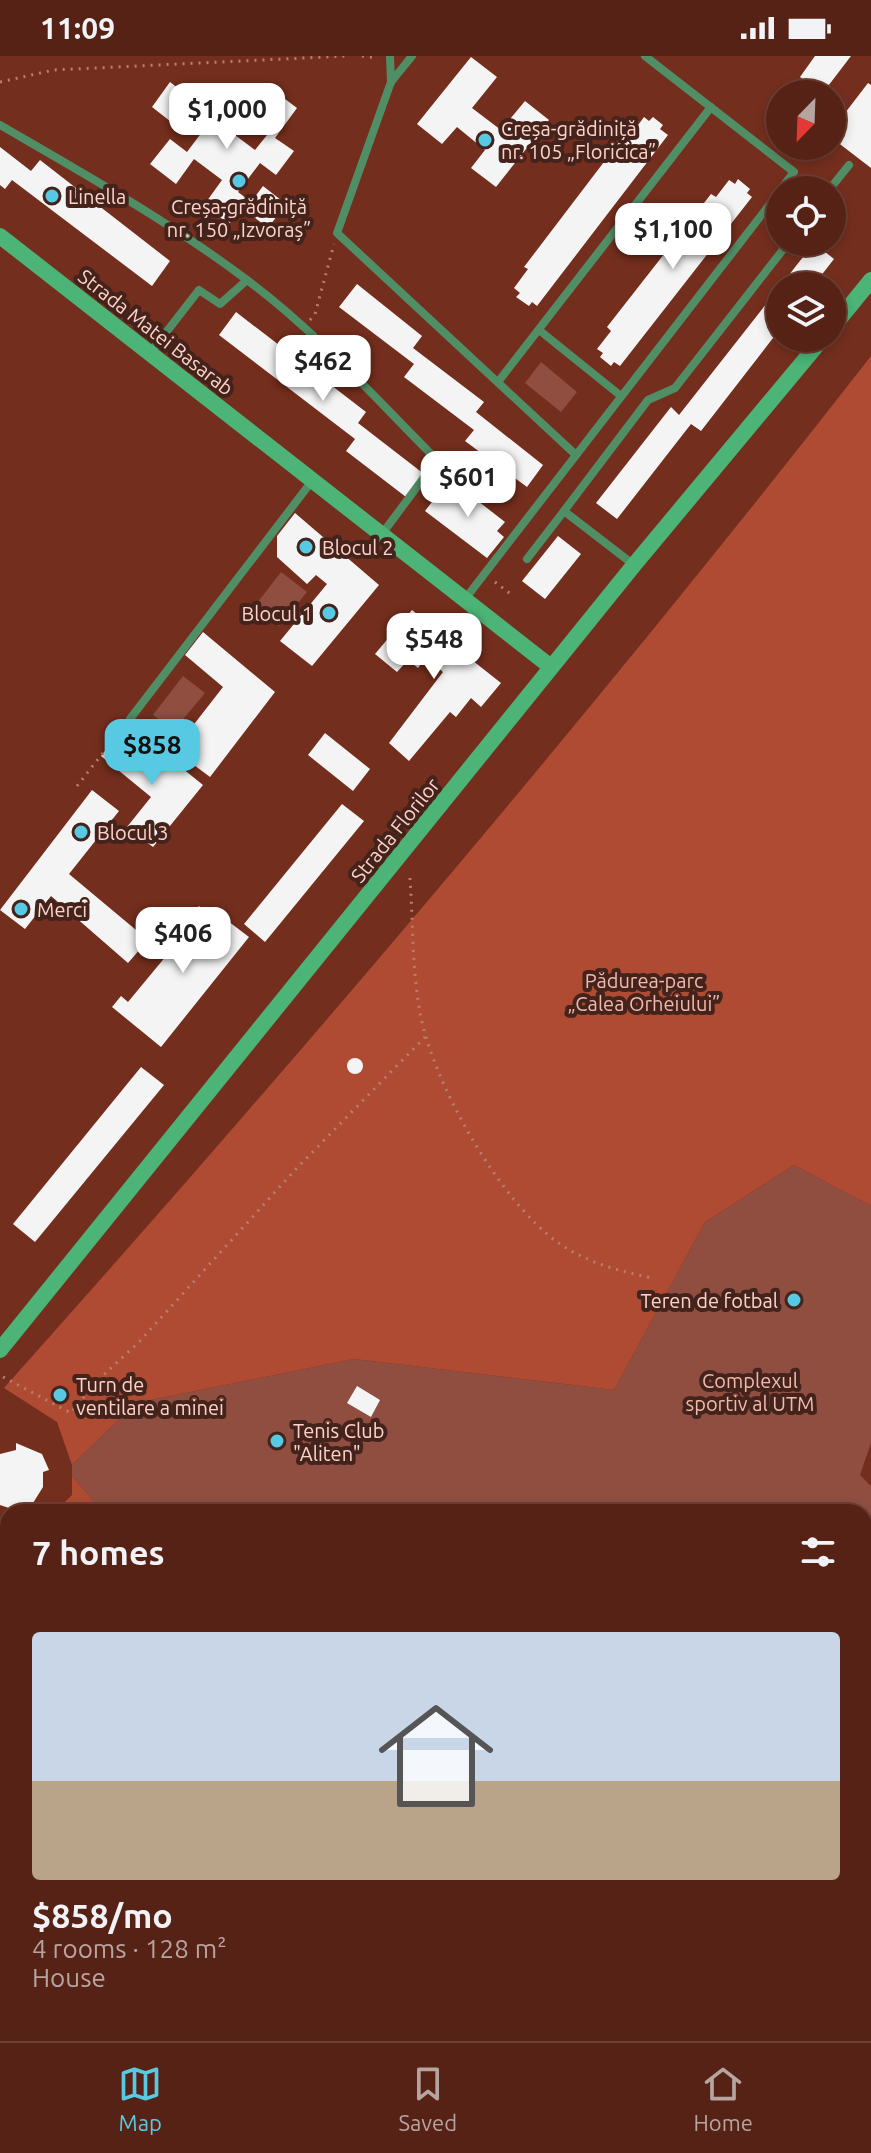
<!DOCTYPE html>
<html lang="en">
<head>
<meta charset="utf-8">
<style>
	:root { --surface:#572216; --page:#5d2a1f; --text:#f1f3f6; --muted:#b6a4a1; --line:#6d3f35; --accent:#57c9e2 }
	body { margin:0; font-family:Ubuntu,sans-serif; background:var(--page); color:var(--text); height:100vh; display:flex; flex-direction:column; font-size:30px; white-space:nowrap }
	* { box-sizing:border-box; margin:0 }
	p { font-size:26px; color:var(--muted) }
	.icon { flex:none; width:44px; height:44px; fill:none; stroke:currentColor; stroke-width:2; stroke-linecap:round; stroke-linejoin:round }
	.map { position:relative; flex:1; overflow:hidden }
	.details { position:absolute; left:0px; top:1448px; width:872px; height:538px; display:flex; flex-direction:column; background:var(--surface); border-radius:24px 24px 0 0; box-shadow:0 4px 12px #0003,0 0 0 2px var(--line) }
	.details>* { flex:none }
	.needle { width:52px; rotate:203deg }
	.controls { position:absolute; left:766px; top:24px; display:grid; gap:16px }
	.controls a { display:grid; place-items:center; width:80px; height:80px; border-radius:50%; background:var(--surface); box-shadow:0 4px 12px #0003,0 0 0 2px var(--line); font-size:40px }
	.price { position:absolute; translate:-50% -68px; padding:0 18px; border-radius:16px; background:#fff; color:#222; font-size:26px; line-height:52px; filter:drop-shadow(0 2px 4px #0008) }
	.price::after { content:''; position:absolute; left:50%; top:48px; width:24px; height:18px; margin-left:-12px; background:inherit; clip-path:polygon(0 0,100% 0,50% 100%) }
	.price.on { background:var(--accent); color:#111 }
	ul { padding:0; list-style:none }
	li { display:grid; align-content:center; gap:16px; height:424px; padding:0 32px }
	li span { display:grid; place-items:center; height:248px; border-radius:8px; color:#555 }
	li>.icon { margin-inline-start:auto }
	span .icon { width:144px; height:144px; fill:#fffc; stroke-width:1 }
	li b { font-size:34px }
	h2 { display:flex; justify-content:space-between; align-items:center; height:96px; padding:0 32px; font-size:34px }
	.status { display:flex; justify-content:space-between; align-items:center; height:56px; padding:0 40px; background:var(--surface); direction:ltr }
	.status svg { height:22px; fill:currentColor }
	.menu { display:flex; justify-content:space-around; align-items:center; height:112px; border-top:2px solid var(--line); background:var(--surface); font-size:22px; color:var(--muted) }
	.menu a { display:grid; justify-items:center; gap:4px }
	.menu .on { color:var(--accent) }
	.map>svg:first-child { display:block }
	.green { fill:#8f4e3f }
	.forest { fill:#af4a33 }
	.building { fill:#f4f4f4 }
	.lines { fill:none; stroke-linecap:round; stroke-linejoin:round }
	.path { stroke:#b87f70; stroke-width:3; stroke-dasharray:2 6; stroke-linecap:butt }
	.lane { stroke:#508e66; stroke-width:8 }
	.secondary { stroke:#4bb476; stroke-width:16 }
	.highway { stroke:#2dec8c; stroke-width:24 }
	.poi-dot { fill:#57c9e2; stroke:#43231b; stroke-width:3 }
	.labels { text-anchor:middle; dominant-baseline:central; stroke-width:8; stroke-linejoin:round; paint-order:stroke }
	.poi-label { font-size:20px; fill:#ffd3c8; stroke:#43231b; text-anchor:start }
	.street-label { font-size:20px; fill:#ffd3c8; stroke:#43231b }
	.park-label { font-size:20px; fill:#f1baac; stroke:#43231b }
</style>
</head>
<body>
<div class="status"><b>11:09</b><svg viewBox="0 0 49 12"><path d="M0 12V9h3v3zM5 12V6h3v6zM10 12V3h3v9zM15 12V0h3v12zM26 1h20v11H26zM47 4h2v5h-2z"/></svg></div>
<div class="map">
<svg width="871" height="1985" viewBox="0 0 871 1985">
	<rect width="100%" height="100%" fill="#742e1d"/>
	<!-- green -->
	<g class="green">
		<path d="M541 306 577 336 561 356 525 327Z"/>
		<path d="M281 516 307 536 279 570 254 551Z"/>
		<path d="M183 620 205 637 174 674 153 659Z"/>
		<path d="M794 1109 871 1150V1387L860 1419 871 1430V1658L864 1666V1456H103L72 1420V1409L136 1347 354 1303 614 1334 705 1166Z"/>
	</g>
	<!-- forest -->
	<g class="forest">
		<path d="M871 300V1150L794 1109 705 1166 614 1334 354 1303 136 1347 72 1409 57 1366 4 1332C303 997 595 654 871 300Z"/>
		<path d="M72 1420 103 1456H54L72 1439Z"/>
		<path d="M0 1600 8 1607V1689L0 1690Z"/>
		<path d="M871 1659V1804L864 1813V1666Z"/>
		<path d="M8 1782V1978H457L463 1985H0V1789Z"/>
		<path d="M557 1978H689L683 1985H564Z"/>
	</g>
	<!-- building -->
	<g class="building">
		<path d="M815 0H851L822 38 800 21Z"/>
		<path d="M471 1 497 21 472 52 501 74 525 45 549 64 496 131 471 112 485 94 457 71 442 88 417 68Z"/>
		<path d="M170 26 200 49 213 32 237 50 223 70 255 94 267 79 256 71 263 62 255 57 273 34 297 52 275 82 294 95 276 119 260 107 238 136 251 146 263 130 286 148 268 172 241 151 229 168 204 149 222 124 194 103 176 128 150 108 170 83 187 96 208 68 196 58 190 66 182 60 175 69 152 51Z"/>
		<path d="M868 27 871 29V112L832 82V74Z"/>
		<path d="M644 61 649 65 653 61 663 69 660 73 668 79 537 250 532 246 529 250 516 241 520 237 514 232 528 213 524 211 626 77 630 80Z"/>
		<path d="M0 91 31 115 40 104 170 205 152 230 12 124 5 133 0 129Z"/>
		<path d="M738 123 750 133 747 137 752 141 620 310 614 306 611 310 600 301 603 297 597 293 611 275 607 271 711 138 716 141 729 124 735 128Z"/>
		<path d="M814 187 834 203 813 230H780V273L701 375 691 368 617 463 596 447 671 351 679 359Z"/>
		<path d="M357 228 422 280 413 292 484 346 476 356 543 409 527 431 465 385 474 374 404 321 414 308 339 251Z"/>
		<path d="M236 256 366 356 358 367 424 418 406 441 346 395 355 383 219 279Z"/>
		<path d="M456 428 505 466 497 475 504 481 487 502 425 455 442 433 449 438Z"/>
		<path d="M295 457 379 529 312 610 280 585 327 528 316 519 307 528 277 501V480Z"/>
		<path d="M558 480 581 498 545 543 522 525Z"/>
		<path d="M412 554 434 572 429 577 441 586 444 582 501 627 481 651 471 642 456 661 450 656 409 705 389 687 443 616 426 601 418 612 408 604 397 616 375 598Z"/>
		<path d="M203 576 275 636 210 721 174 694 223 631 185 599Z"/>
		<path d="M120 675 171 715 177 708 203 729 153 791 127 771 151 741 101 700Z"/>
		<path d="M325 677 370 713 353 735 308 699Z"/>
		<path d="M92 734 119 755 69 818 148 884 128 907 51 840 25 873 0 854Z"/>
		<path d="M342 748 364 765 265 886 244 868Z"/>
		<path d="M199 850 216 864 220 859 249 881 161 991 112 951 121 940 128 946 176 888 171 884Z"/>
		<circle cx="355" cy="1010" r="8"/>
		<path d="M141 1011 164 1029 35 1186 13 1168Z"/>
		<path d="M357 1330 380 1344 371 1361 347 1347Z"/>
		<circle cx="60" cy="1338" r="8"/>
		<path d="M16 1387 42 1398 49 1414 43 1416V1431L33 1447 9 1452 0 1449V1398L16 1394Z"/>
		<path d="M0 1729 8 1739V1768L0 1775Z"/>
	</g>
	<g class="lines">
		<!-- path -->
		<g class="path">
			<path d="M362 0 378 2"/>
			<path d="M0 26 54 14 346 0"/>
			<path d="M310 264 315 258 334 188"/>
			<path d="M495 526 512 539"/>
			<path d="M77 730 124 670"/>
			<path d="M410 822C413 866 412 913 420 956 432 1026 501 1148 560 1188 588 1207 619 1215 652 1222"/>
			<path d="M3 1321 71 1357 96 1326 139 1286 296 1113 425 981"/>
			<path d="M0 1665 8 1660"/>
			<path d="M447 1978 454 1985"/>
		</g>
		<!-- lane -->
		<g class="lane">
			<path d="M390 0 391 26"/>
			<path d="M412 0 391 26 337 177 576 399"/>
			<path d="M645 0 794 116 780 134"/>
			<path d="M0 69C83 117 170 166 247 224 317 276 376 343 437 404L382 478"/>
			<path d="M829 134 849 109"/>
			<path d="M539 274 621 340"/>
			<path d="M150 297 199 234 220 248 247 224"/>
			<path d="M498 326 711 51"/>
			<path d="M527 503 564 455"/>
			<path d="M634 509 564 455 648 344 675 332 789 186"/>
			<path d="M465 543 780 135"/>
			<path d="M130 663 312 425"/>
		</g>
		<!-- secondary -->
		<g class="secondary">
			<path d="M0 180 551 611"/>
			<path d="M832 272 871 224"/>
			<path d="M0 1294 634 509 823 282"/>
			<path d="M0 1536 8 1543"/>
			<path d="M484 1978 492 1985"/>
		</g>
		<!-- highway -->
		<g class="highway">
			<path d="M864 1894 871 1886"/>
			<path d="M864 1933 871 1925"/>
			<path d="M780 1985 786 1978"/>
			<path d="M816 1985 823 1978"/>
		</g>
	</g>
	<!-- markers -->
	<g class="poi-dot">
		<circle cx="485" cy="84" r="8"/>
		<circle cx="239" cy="125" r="8"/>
		<circle cx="52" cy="140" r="8"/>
		<circle cx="306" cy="491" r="8"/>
		<circle cx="329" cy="557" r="8"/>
		<circle cx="81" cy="776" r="8"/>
		<circle cx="21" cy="853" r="8"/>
		<circle cx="794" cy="1244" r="8"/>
		<circle cx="60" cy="1339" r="8"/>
		<circle cx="277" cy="1385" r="8"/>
	</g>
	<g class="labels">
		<!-- poi labels -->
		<g class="poi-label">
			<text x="501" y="72">Creșa-grădiniță<tspan x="501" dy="23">nr. 105 „Floricica”</tspan></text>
			<text x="68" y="140">Linella</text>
			<text x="239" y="150" text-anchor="middle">Creșa-grădiniță<tspan x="239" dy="23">nr. 150 „Izvoraș”</tspan></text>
			<text x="322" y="491">Blocul 2</text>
			<text x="313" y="557" text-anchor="end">Blocul 1</text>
			<text x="97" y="776">Blocul 3</text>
			<text x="37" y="853">Merci</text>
			<text x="778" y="1244" text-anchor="end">Teren de fotbal</text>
			<text x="76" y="1328">Turn de<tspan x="76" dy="23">ventilare a minei</tspan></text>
			<text x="293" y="1374">Tenis Club<tspan x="293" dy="23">"Aliten"</tspan></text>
		</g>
		<!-- street labels -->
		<g class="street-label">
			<text transform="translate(156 276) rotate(38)">Strada Matei Basarab</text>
			<text transform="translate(395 774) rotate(-51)">Strada Florilor</text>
		</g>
		<!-- park labels -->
		<g class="park-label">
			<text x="644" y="924">Pădurea-parc<tspan x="644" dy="23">„Calea Orheiului”</tspan></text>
			<text x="750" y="1324">Complexul<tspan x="750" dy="23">sportiv al UTM</tspan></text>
		</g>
	</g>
</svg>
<div class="controls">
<a><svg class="needle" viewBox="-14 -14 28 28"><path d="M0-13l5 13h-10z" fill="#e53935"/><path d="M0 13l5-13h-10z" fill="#b6a4a1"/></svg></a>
<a><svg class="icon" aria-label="locate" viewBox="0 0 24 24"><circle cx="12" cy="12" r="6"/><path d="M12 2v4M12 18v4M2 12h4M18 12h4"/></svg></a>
<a><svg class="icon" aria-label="layers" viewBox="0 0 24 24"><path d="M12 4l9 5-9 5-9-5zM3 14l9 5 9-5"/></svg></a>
</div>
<b class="price" style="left:227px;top:95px">$1,000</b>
<b class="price" style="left:673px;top:215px">$1,100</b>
<b class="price" style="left:323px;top:347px">$462</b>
<b class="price" style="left:468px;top:463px">$601</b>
<b class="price" style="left:434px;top:625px">$548</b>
<b class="price on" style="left:152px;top:731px">$858</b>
<b class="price" style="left:183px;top:919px">$406</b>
<section class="details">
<h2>7 homes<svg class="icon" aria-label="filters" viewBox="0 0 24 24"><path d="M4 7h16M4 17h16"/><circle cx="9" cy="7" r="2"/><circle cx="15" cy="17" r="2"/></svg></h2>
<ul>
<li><span style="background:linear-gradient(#c9d6e8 60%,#b9a48a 0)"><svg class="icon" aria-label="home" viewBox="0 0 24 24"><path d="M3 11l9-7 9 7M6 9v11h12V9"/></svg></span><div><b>$858/mo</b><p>4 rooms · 128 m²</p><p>House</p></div></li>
</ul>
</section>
</div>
<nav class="menu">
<a class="on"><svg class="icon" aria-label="map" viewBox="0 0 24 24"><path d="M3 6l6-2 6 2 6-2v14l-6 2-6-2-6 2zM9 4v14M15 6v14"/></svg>Map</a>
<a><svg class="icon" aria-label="saved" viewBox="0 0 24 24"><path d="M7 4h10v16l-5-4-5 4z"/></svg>Saved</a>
<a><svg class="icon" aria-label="home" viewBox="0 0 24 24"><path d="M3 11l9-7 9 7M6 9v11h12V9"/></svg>Home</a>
</nav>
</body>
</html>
